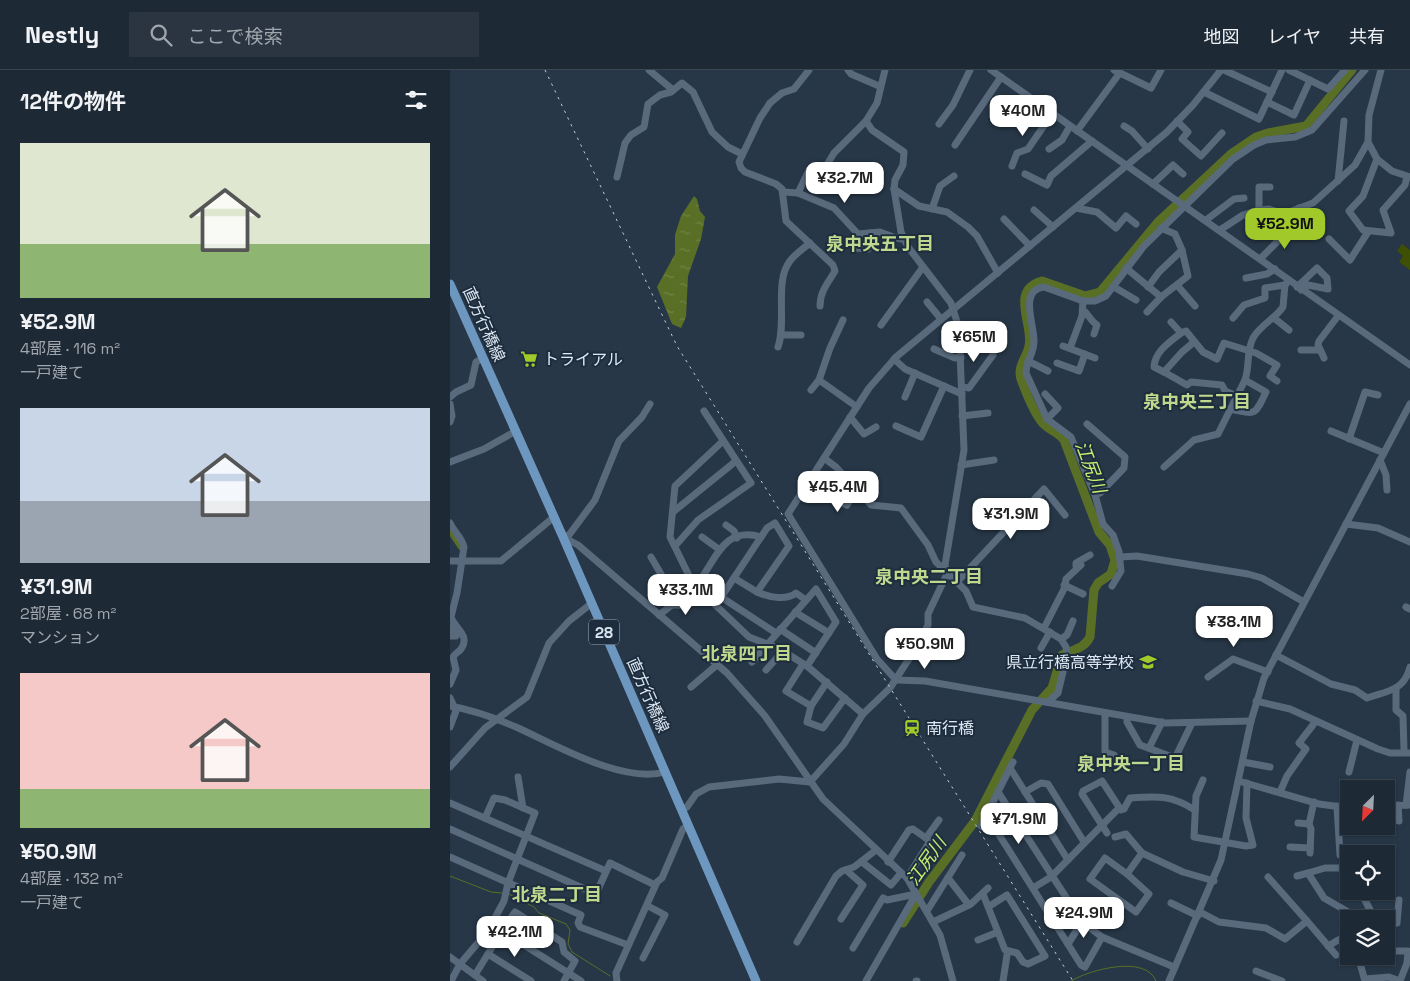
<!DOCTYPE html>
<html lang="ja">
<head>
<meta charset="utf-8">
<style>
	:root { --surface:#1d2935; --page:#2a3541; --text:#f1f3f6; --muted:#a0a6ad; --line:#3b4550; --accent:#a1c92a }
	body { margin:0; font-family:"Space Grotesk","Noto Sans JP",sans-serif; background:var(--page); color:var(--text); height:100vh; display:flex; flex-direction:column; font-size:19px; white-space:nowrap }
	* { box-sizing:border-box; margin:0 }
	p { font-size:16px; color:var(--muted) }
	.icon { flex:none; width:28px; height:28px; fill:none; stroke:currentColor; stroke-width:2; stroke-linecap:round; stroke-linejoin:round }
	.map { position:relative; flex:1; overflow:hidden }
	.panel { display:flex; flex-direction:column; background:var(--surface); width:450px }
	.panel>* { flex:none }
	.needle { width:32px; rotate:204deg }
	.fabs { position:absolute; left:890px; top:710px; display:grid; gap:10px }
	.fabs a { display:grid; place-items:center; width:55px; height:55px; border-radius:0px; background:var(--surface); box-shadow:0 1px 4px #0004,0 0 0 1px var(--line); font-size:25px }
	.price { position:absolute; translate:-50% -42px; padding:0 11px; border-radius:10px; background:#fff; color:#222; font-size:16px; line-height:32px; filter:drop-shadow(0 1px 2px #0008) }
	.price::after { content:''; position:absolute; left:50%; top:30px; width:15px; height:11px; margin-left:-8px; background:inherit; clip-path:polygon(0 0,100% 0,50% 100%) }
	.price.active { background:var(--accent); color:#111 }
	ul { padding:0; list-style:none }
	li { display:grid; align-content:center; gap:10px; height:265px; padding:0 20px }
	li span { display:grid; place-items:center; height:155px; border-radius:0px; color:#555 }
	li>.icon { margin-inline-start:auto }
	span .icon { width:90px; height:90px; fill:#fffc; stroke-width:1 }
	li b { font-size:21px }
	h2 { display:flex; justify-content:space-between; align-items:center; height:60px; padding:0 20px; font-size:21px }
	header { display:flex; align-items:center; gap:30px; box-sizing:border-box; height:70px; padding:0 25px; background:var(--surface); border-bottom:1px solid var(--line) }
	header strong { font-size:24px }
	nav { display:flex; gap:28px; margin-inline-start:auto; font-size:18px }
	.search { width:350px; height:45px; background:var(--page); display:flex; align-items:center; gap:12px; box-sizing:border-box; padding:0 18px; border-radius:0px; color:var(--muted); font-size:19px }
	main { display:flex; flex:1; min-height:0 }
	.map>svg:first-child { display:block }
	.garden { fill:#3e5102 }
	.water { fill:url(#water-ripples) }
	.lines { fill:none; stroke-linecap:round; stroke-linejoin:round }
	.stream { stroke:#5a6f26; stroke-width:1 }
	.river { stroke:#5a6f26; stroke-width:9 }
	.minor { stroke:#586a7c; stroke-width:7 }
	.major { stroke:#6e97bf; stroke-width:9 }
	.rail { stroke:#c1ccd8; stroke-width:1; stroke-dasharray:2.5 5; stroke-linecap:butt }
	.labels { text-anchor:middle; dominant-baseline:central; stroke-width:4; stroke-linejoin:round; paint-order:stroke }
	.shield { fill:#1d2d3d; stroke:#a3afbc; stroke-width:1 }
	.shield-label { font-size:15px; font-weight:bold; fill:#dde7f2 }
	.street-label { font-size:16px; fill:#dde7f2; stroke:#1d2d3d }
	.poi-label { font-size:16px; fill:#dde7f2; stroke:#1d2d3d; text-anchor:start }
	.neighbourhood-label { font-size:18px; font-weight:bold; fill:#bfd88e; stroke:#1d2d3d }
	.water-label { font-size:18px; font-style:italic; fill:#c7ed70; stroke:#1d2d3d }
</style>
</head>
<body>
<header>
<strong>Nestly</strong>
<div class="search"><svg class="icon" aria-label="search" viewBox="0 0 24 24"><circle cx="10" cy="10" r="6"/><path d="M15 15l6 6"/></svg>ここで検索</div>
<nav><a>地図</a><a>レイヤ</a><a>共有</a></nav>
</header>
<main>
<section class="panel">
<h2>12件の物件<svg class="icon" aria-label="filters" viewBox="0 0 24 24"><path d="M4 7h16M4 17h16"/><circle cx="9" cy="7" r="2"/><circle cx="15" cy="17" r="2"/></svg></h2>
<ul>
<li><span style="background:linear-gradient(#dfe7d0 65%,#8fb573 0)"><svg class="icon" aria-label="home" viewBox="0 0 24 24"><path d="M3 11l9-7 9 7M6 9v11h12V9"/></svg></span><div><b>¥52.9M</b><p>4部屋 · 116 m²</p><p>一戸建て</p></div></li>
<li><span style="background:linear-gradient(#c9d6e8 60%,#9aa5b1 0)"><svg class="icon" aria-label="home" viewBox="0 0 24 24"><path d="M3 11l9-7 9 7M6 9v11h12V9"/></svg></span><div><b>¥31.9M</b><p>2部屋 · 68 m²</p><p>マンション</p></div></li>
<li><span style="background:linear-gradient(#f6c9c9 75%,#8fb573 0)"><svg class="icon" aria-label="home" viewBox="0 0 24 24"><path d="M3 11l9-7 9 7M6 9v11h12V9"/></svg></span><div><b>¥50.9M</b><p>4部屋 · 132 m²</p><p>一戸建て</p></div></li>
</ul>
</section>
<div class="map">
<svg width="960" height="911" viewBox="0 0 960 911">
	<defs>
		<pattern id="water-ripples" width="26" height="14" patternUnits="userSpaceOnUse" patternTransform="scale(1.25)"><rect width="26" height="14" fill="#5a6f26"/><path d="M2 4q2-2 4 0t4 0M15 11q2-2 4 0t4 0" fill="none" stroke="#718446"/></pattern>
	</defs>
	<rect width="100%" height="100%" fill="#273747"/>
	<!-- garden -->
	<path class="garden" d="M952 174 960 180V200L949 192 953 186 947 181Z"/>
	<!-- water -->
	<path class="water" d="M244 126 247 129 250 141 255 147 251 169 238 206 236 247 231 258 222 254 207 217 225 184V165L231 146Z"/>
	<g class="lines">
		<!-- stream -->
		<g class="stream">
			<path d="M0 806 41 822 52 823"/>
			<path d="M59 824 84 837 89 843 116 854 120 860 118 874 122 882 160 906"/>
			<path d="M621 911C639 900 696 884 706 911"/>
		</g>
		<!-- river -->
		<g class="river">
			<path d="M0 458 12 476"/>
			<path d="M453 853 479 812 525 751 582 640 602 618 612 585C623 579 633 580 640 567L644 520 648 513 661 504 665 490 660 475 649 462 614 370C608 361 597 360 591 351 584 342 575 320 571 309 567 296 577 287 579 276 584 255 559 220 592 211L635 226 650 222 708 152 781 84 806 67 818 63 856 56 902 0"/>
		</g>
		<!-- minor -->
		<g class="minor">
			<path d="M199 0 223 20"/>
			<path d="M359 0 344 19 332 23 320 33 310 48 289 92 291 98 295 102 326 114 332 119 336 151 383 195 385 201C378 213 370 221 370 236"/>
			<path d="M398 0 401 4 429 16"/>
			<path d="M541 0 960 295"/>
			<path d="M664 0 701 18 711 0"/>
			<path d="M774 0 822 22"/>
			<path d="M839 0 878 19 895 0"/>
			<path d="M754 22 809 49 832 0"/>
			<path d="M817 32 844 45 860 10"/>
			<path d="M727 51 738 62 732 69 751 86 772 63"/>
			<path d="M489 54 503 35 520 0"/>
			<path d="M674 56 682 61 698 79"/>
			<path d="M627 61 669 4"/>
			<path d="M918 72 927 89 942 101 960 107"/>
			<path d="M505 75 551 7"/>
			<path d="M599 79 612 70 620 56"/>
			<path d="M927 89 913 126 899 141 913 160 941 163 933 140 955 115 957 107"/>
			<path d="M562 96 567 83 578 79 602 44"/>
			<path d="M575 104 597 115 601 106 642 71"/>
			<path d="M167 107 175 73 181 65 194 57 198 34 210 25 221 22 232 13 243 22 262 62 278 77 292 84"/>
			<path d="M888 111 894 51"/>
			<path d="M703 114 723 95 733 104"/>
			<path d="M444 119 469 136 497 142 518 157 527 166 548 203"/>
			<path d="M334 122 348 123 384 138 408 164 430 162 446 168 453 169"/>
			<path d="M348 123 359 100 362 98H375L384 83 416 51 427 33 435 0"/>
			<path d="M626 138 647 142 666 158 676 146 686 154"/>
			<path d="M849 138 870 162"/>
			<path d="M482 139 490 116 504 106"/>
			<path d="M584 140 603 157"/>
			<path d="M809 140V117H820"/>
			<path d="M554 149 580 176"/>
			<path d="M756 150 784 129 794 128"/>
			<path d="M770 160 793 145 809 140 819 139 834 144 863 133 905 95 918 72 919 45 931 0"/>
			<path d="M879 169 900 190 918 162"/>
			<path d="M404 178 418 179 420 163"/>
			<path d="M811 188 838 161 843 166 849 162"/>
			<path d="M676 198 711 227 738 206 732 180 725 164 711 158"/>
			<path d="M796 208 817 204 825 199"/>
			<path d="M727 215 745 236"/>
			<path d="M664 217 686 230"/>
			<path d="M698 217 709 202 732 180"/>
			<path d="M847 217 867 198 877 208 878 219 858 215 851 220"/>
			<path d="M477 232 491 249"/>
			<path d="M633 240C639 245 641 251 647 255L644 264"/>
			<path d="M697 242 711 227"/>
			<path d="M783 248 794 235 815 228V218L835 215"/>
			<path d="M824 248 839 260"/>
			<path d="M721 252 731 263 736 261 753 282 767 289 774 273 806 283 827 295 820 306 827 311"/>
			<path d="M431 255 473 197"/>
			<path d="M332 265H351"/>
			<path d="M744 272 732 282 714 302 737 315 741 312 772 315 775 321 787 326"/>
			<path d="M613 276 645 288"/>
			<path d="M328 277C337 252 324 211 340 191 345 184 353 179 360 173"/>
			<path d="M620 278 632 246 633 231"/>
			<path d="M484 279 505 288 511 287"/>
			<path d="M851 280H870"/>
			<path d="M874 288 868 275 869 271 888 246"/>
			<path d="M444 289 455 299 512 324"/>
			<path d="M578 291 598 301"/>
			<path d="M607 293 629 301 635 284"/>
			<path d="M714 302 704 297C705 281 720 272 731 263"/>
			<path d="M369 310 380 278 393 250"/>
			<path d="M512 317 519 318 543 285"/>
			<path d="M361 320 369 310 407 337"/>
			<path d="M595 324 608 338 597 349"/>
			<path d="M0 327 6 322 21 315 26 292 33 288"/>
			<path d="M455 327 465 303"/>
			<path d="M0 334 2 346 0 352"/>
			<path d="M780 339C806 344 804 347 816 322L795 310"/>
			<path d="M512 346 538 343"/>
			<path d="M400 347 414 364 426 357"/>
			<path d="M637 354 675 387 674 398 650 423 645 425 653 454 663 465 669 482 671 501 662 516"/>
			<path d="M446 356 471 367 494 316"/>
			<path d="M881 361 934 383"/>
			<path d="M899 369 915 322 928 325"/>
			<path d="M374 388 386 397 421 435 451 438 478 475 486 492 516 521 523 537 575 548 611 569 616 577 617 585 608 623 598 632"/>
			<path d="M930 390 936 405 937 420"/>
			<path d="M0 392 34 379 66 361"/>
			<path d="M511 395 544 390"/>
			<path d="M714 397 744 370 768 364 795 310C800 296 796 282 803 268 810 255 825 249 833 237L835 215 839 210"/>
			<path d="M357 415 397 435 406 419"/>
			<path d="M645 425 621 367 597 349 576 303C576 292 584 283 584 272 585 256 568 220 594 217L633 231H645L656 226 694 176 783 89 804 75 816 70 845 67 862 60 915 0"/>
			<path d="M223 442 286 391"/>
			<path d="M0 453C4 462 12 468 14 477L7 523 1 547C4 558 21 565 11 579 9 582 5 583 3 587L6 600 0 614"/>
			<path d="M896 454 928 458 960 472"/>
			<path d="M276 455 284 461 287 468"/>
			<path d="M113 467 128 475 277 603 315 646 373 729 457 808 490 865 503 911"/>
			<path d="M113 467 119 465 145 430 169 371 192 347 200 334"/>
			<path d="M252 467 270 480"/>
			<path d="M225 476 248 450 301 413 254 341"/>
			<path d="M201 487 229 535"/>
			<path d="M670 487 687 486 798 504 812 508 854 532"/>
			<path d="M0 491H51L104 447"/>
			<path d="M626 496V493L640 485"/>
			<path d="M284 508 307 522"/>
			<path d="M507 512 594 419 615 445"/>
			<path d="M614 515 633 524"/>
			<path d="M271 527 326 563"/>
			<path d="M250 528 220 467 225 416 273 371"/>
			<path d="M258 528 253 506C268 483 277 457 311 467"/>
			<path d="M266 535 317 458 325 453 339 476 307 522C318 527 336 531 346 523L356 530"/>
			<path d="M956 537 960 539"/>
			<path d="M345 542 379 563"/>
			<path d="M209 545 222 535H235L250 528H258L299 567 328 578 357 596 413 644"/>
			<path d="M0 557 6 566H0"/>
			<path d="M594 558 615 517 616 509 631 495"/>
			<path d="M330 559 366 583"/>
			<path d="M611 569 617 565 623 551"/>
			<path d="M591 578 600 562"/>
			<path d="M826 585 881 614 905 620 917 628C937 621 954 621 960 597"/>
			<path d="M302 592 366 519 386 552 357 596"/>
			<path d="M353 594 336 621 361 636"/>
			<path d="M316 600 333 581"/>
			<path d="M758 607 783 589 818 602"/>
			<path d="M446 610 427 589 338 444 419 318 446 287 717 62 743 35 771 0"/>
			<path d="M446 610 475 611 715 653 801 651"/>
			<path d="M377 612 361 636 357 652 373 658 395 628"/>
			<path d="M241 617 268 594"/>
			<path d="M946 618V640L953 646 954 681"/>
			<path d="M0 628 6 641 0 657"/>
			<path d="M806 631 840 639 928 679 940 683H960"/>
			<path d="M0 636C23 640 45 648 66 657 104 674 172 714 215 702"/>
			<path d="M655 643V682L664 685"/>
			<path d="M677 647V652L690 675 725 688 742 653"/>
			<path d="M699 678 712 652"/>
			<path d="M793 692 820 697"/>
			<path d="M0 697 35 658 77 627 99 573 119 551 142 533"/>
			<path d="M560 698 618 790"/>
			<path d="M899 702 907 670"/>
			<path d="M68 707 73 738"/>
			<path d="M753 710 746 726 744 767 796 776 803 775 796 748 797 713"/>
			<path d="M360 712 394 674 413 644 440 618 468 575 478 555V544L497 504 495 495 514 380 509 258 501 233 458 177 451 162 444 119 445 110 453 95 454 82 422 60 416 51"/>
			<path d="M792 712 869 734 899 738"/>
			<path d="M548 722 632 852 652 867 724 897"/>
			<path d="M575 722 591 713 598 714 634 772"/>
			<path d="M830 722 837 706 856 679 849 673 866 651"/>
			<path d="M0 733 156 801"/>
			<path d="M948 735 949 751"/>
			<path d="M956 735 960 702"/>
			<path d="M887 736 890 785"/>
			<path d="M936 736 960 735"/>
			<path d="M232 740 237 737 246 724 259 717 329 709 360 712"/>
			<path d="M536 744 631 895 635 897 652 867"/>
			<path d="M848 753 859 754"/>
			<path d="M531 756 563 692"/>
			<path d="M0 759 146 824 160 793 205 815"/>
			<path d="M657 763 632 724 633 721 652 711 671 740 674 739 680 728C708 726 721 725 745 740"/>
			<path d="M665 767 676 764 692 783"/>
			<path d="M476 768 489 750"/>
			<path d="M840 777 860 778"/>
			<path d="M860 783 861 759 859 754 864 732"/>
			<path d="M0 787 131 845 128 853 130 857 178 875"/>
			<path d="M655 788 677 804 699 824 686 842 640 809Z"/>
			<path d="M412 792 441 815 451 803"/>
			<path d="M438 792 459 760 463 759 480 771 457 808"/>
			<path d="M899 802 896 798H875L858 803 874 828 900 843 896 860 899 870"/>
			<path d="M677 804 692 783 733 802 764 811"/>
			<path d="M847 806 858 803"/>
			<path d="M818 807 857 851"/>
			<path d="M498 808 519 835"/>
			<path d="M583 818 601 807 669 738"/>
			<path d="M910 821 925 849"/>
			<path d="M533 824 555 880 567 883 573 892 578 894 595 886 557 825 538 837"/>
			<path d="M721 833 748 846"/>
			<path d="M477 841 512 785"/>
			<path d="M750 842 769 852 816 858 835 869 857 851 886 885"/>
			<path d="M900 843 919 842"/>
			<path d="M391 849 413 815 396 800"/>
			<path d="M483 852 521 834 538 818"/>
			<path d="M936 852 947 853 949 830"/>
			<path d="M52 861 65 842 112 872 114 882 125 891 114 911"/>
			<path d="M528 870 548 862"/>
			<path d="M347 872 386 806 392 801 404 797 426 780"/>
			<path d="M618 874 632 852"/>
			<path d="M878 876 897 865"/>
			<path d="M403 878 433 828 437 830 466 824"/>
			<path d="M38 884 81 911"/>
			<path d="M908 886 915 911"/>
			<path d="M0 887 33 911"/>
			<path d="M193 888 215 845 198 836"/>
			<path d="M806 901 832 911"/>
			<path d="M25 905 52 861 131 911"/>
			<path d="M915 909 939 907 950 911 957 893 958 881H936"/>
			<path d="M1 911 10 894 38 861 54 831 58 813 85 743 55 730 44 728 35 748"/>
			<path d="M167 911 166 903 207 812 212 808 233 759 238 755"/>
			<path d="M416 911 466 824"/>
			<path d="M466 911H467"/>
			<path d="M553 911 557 885"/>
			<path d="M719 911 771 790 801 651 814 608 960 334"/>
		</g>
		<!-- major -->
		<path class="major" d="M0 214 113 467 306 911"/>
		<!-- rail -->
		<path class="rail" d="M95 0 227 276 623 911"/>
	</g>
	<!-- icons -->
	<defs>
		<g id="supermarket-bare" transform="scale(1.35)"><path d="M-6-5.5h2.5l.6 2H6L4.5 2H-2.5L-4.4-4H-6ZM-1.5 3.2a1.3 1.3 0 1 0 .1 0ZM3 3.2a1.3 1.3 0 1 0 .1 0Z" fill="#a1c92a" stroke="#1d2d3d" stroke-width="2.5" paint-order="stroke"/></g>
		<g id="school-bare" transform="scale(1.35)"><path d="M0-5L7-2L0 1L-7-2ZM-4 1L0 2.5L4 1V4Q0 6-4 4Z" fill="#a1c92a" stroke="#1d2d3d" stroke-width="2.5" paint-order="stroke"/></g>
		<g id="station-bare" transform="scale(1.35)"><path d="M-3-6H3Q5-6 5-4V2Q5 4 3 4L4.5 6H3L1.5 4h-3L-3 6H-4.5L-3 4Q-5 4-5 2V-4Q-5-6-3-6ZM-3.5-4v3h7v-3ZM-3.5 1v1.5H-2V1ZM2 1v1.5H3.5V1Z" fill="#a1c92a" stroke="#1d2d3d" stroke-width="2.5" paint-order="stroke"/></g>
	</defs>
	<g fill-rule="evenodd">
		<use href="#supermarket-bare" x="79" y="289"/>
		<use href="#school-bare" x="698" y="592"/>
		<use href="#station-bare" x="462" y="658"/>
	</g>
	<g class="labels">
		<!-- shield labels -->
		<rect class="shield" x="139" y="549.5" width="30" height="25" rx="4"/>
		<g class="shield-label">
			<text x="154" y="562">28</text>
		</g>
		<!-- street labels -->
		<g class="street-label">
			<text transform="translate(34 254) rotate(66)">直方行橋線</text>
			<text transform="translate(198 625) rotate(66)">直方行橋線</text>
		</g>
		<!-- poi labels -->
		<g class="poi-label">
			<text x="93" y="289">トライアル</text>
			<text x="684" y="592" text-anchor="end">県立行橋高等学校</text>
			<text x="476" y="658">南行橋</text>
		</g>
		<!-- neighbourhood labels -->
		<g class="neighbourhood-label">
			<text x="430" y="173">泉中央五丁目</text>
			<text x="747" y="331">泉中央三丁目</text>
			<text x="479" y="506">泉中央二丁目</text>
			<text x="297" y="583">北泉四丁目</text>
			<text x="681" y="693">泉中央一丁目</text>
			<text x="107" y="824">北泉二丁目</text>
		</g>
		<!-- water labels -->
		<g class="water-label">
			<text transform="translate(641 397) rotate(69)">江尻川</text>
			<text transform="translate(476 791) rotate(-55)">江尻川</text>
		</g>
	</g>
</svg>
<div class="fabs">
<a><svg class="needle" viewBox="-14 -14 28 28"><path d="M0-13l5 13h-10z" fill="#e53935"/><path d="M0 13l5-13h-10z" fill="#a0a6ad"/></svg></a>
<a><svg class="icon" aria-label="locate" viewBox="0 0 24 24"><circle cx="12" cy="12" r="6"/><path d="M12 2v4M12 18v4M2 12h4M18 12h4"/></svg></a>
<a><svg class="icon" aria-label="layers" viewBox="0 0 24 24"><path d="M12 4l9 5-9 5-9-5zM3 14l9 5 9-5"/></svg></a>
</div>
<b class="price" style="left:573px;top:67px">¥40M</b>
<b class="price" style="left:395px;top:134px">¥32.7M</b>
<b class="price active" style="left:835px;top:180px">¥52.9M</b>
<b class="price" style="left:524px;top:293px">¥65M</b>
<b class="price" style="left:388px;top:443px">¥45.4M</b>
<b class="price" style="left:561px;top:470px">¥31.9M</b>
<b class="price" style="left:236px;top:546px">¥33.1M</b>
<b class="price" style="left:784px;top:578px">¥38.1M</b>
<b class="price" style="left:475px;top:600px">¥50.9M</b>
<b class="price" style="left:569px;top:775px">¥71.9M</b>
<b class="price" style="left:634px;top:869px">¥24.9M</b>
<b class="price" style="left:65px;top:888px">¥42.1M</b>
</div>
</main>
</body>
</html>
